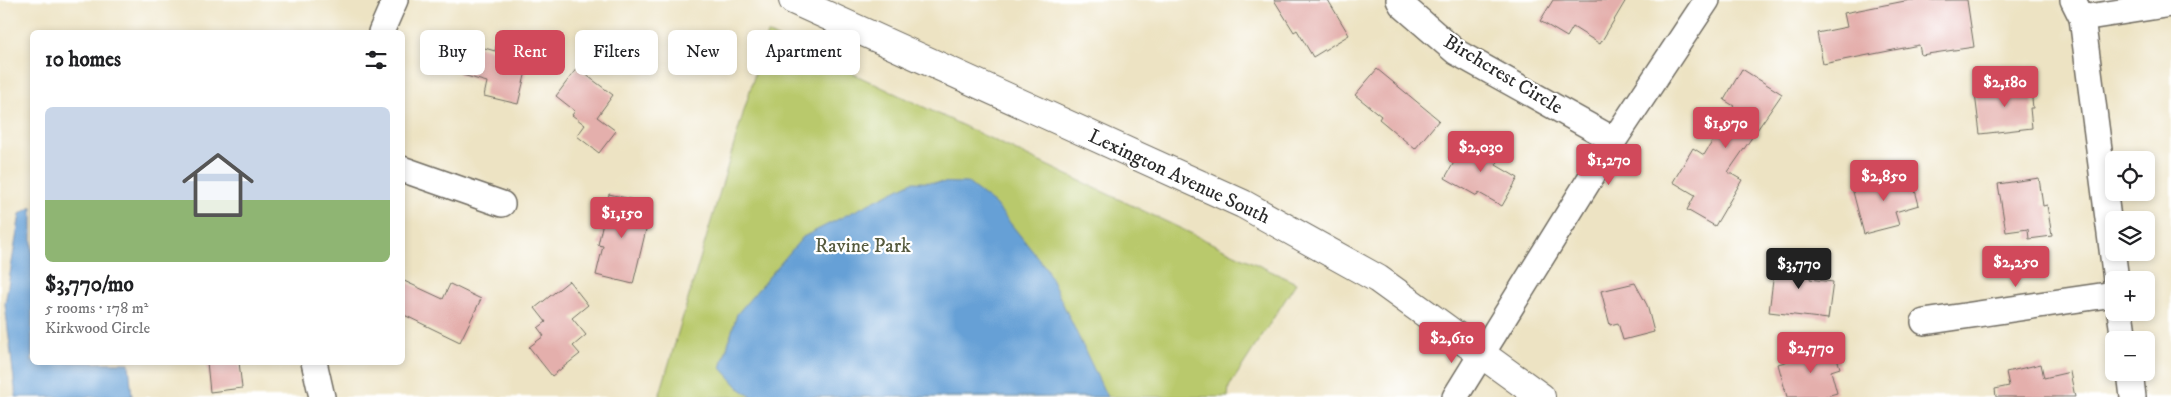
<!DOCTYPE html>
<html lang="en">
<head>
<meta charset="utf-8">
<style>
	:root { --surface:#fff; --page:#f2f2f2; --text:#202124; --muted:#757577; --line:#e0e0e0; --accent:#d1495b }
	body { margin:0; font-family:"IM FELL DW Pica",serif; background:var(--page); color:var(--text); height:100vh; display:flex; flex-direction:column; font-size:19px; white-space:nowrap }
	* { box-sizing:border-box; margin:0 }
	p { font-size:16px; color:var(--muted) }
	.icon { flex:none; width:28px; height:28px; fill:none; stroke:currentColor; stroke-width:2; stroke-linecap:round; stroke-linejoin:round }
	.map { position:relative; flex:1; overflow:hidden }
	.sheet { position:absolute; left:30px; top:30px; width:375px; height:335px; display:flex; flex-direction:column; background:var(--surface); border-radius:8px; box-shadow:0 2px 8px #0003 }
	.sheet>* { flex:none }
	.banner { position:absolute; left:420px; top:30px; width:475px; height:45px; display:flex; gap:10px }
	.buttons { position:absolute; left:2105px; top:151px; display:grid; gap:10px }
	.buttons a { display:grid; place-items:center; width:50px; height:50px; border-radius:8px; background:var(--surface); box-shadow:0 2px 8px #0003; font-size:25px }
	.price { position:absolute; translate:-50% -42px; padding:0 11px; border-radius:5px; background:var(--accent); color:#fff; font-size:16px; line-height:32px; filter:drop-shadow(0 1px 2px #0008) }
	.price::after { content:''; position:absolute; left:50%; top:30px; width:15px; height:11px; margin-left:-8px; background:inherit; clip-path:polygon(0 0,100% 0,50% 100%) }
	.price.current { background:#222; color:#fff }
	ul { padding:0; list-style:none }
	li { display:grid; align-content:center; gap:10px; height:265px; padding:0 15px }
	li+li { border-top:1px solid var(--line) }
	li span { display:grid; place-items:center; height:155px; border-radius:8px; color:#555 }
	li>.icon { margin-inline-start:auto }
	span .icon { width:90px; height:90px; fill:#fffc; stroke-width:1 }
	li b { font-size:21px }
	h2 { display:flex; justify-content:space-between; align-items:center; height:60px; padding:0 15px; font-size:21px }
	.tag { padding:0 18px; border-radius:8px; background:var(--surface); box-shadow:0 2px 8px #0003; font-size:18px; line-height:45px }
	.tag.current { background:var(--accent); color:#fff }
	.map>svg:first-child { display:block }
	.green { fill:#b9c96c; stroke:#727a4c }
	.water { fill:#66a0d6; stroke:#486680 }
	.building { fill:#e4afac }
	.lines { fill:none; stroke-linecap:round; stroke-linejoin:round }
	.minor-casing { stroke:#6f6b60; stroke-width:28 }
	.tertiary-casing { stroke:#6f6b60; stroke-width:30 }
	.minor { stroke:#fff; stroke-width:25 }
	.tertiary { stroke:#fff; stroke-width:28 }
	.labels { text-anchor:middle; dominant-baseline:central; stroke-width:4.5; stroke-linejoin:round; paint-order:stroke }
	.street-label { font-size:20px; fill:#2b2b2b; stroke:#fff }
	.park-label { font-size:20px; fill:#565a3e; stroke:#fff }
</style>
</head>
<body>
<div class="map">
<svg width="2171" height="397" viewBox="0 0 2171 397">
	<rect width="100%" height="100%" fill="#fff"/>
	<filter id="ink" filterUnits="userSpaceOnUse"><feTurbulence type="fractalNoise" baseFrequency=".02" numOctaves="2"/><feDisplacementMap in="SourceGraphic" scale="10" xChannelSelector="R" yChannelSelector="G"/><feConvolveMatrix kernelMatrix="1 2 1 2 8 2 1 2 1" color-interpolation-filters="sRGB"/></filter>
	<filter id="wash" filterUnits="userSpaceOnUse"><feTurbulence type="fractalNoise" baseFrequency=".0096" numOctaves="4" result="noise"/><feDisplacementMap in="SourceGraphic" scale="20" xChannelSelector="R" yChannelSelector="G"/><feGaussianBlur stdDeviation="1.12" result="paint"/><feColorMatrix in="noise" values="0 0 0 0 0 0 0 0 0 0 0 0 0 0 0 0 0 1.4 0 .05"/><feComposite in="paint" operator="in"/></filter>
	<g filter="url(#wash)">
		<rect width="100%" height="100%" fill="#ede3c3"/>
		<!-- green -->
		<path class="green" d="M767 33 1296 283 1229 387 1228 397H659Z"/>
		<!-- water -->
		<g class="water">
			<path d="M912 182 968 183 995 204 1046 268 1107 397H752L740 389 721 368 737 314 803 237Z"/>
			<path d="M32 207V362L129 363 132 397H16L5 304 20 214Z"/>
		</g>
		<g id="blocks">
			<!-- building -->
			<g class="building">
				<path d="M1274 0H1328L1349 35 1313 57 1297 30 1294 32Z"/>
				<path d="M1553 0H1626L1600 44 1573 27 1567 37 1540 21Z"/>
				<path d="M1910 0H1967L1974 47 1921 55 1919 45 1823 64 1817 33 1847 27 1844 13Z"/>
				<path d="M467 43 495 51 496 46 530 55 518 104 484 96 487 82 459 74Z"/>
				<path d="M577 68 613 95 597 117 616 131 599 153 577 136 585 125 572 115 575 111 556 96Z"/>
				<path d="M1377 69 1439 120 1415 149 1379 119 1381 116 1355 95Z"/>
				<path d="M1742 69 1782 94 1728 172 1742 180 1715 226 1687 210 1695 195 1673 182 1693 148 1704 155 1734 106 1724 100Z"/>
				<path d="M2030 80 2033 108H2030L2032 128 1980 134 1975 94 2002 90 2001 84Z"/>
				<path d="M1468 138 1501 156 1496 165 1518 178 1502 206 1479 193 1477 196 1445 178Z"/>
				<path d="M1910 172 1919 205 1895 212 1899 225 1864 234 1852 188Z"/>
				<path d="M2039 178 2043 206 2047 205 2052 236 2029 239 2028 229 2006 232 1998 184Z"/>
				<path d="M609 194 642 202 639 214 649 217 633 284 596 275 603 246 598 245Z"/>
				<path d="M1776 256 1813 261 1810 279 1833 282 1828 319 1769 312Z"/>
				<path d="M402 280 443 299 450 284 481 299 460 342 402 314Z"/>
				<path d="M569 281 588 305 572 318 586 335 573 346 580 354 552 376 529 347 544 336 538 328 546 322 535 308Z"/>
				<path d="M1635 283 1647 305 1654 332 1623 340 1618 323 1610 325 1601 291Z"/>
				<path d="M1833 344 1840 368 1831 371 1837 393 1823 397H1787L1778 364 1806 356 1805 351Z"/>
				<path d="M207 362H239L242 388 210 392Z"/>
				<path d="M2041 364 2044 378 2070 372 2075 397H1996L1995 389 2009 386 2006 372Z"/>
			</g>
		</g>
	</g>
	<g filter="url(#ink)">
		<use href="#blocks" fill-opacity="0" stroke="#6f6b60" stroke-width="1"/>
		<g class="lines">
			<!-- minor casing -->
			<g class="minor-casing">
				<g id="minor">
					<path d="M1399 0 1402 5 1456 52 1614 140"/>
					<path d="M2073 0 2082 18 2116 280"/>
					<path d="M2082 18 2171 4"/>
					<path d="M381 32 395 0"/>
					<path d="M402 169 502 204"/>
					<path d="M2120 312 2124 340"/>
					<path d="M1924 322 2114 294"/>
					<path d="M314 362 322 397"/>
					<path d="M2130 372 2133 397"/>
					<path d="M1455 397 1614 140 1707 0"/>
				</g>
			</g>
			<!-- tertiary casing -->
			<g class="tertiary-casing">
				<path id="tertiary" d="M793 0 1243 204 1378 279 1541 397"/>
			</g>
			<!-- minor -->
			<use href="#minor" class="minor"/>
			<!-- tertiary -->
			<use href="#tertiary" class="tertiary"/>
		</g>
	</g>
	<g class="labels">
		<!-- street labels -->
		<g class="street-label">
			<text transform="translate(1503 75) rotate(31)">Birchcrest Circle</text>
			<text transform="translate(1179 177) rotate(25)">Lexington Avenue South</text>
		</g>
		<!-- park labels -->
		<g class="park-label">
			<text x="863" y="246">Ravine Park</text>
		</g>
	</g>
</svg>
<div class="buttons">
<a><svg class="icon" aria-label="locate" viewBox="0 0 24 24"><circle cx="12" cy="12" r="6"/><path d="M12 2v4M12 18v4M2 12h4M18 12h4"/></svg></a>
<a><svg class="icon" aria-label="layers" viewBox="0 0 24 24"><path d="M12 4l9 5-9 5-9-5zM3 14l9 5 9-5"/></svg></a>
<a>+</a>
<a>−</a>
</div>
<b class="price" style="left:2005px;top:108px">$2,180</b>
<b class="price" style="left:1726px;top:149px">$1,970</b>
<b class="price" style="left:1481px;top:173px">$2,030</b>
<b class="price" style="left:1609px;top:186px">$1,270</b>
<b class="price" style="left:1884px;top:202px">$2,850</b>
<b class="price" style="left:622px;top:239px">$1,150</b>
<b class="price" style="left:2016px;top:288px">$2,250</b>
<b class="price current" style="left:1799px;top:290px">$3,770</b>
<b class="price" style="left:1452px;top:364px">$2,610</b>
<b class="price" style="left:1811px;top:374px">$2,770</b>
<div class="banner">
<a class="tag">Buy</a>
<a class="tag current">Rent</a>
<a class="tag">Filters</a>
<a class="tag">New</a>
<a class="tag">Apartment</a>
</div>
<section class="sheet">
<h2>10 homes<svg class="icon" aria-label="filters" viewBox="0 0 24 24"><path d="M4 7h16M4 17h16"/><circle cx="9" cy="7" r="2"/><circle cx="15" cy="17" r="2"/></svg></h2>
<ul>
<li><span style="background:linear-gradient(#c9d6e8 60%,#8fb573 0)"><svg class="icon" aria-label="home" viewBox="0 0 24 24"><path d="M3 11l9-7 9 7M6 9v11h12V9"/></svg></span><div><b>$3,770/mo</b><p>5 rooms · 178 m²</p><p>Kirkwood Circle</p></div></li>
</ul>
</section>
</div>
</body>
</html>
